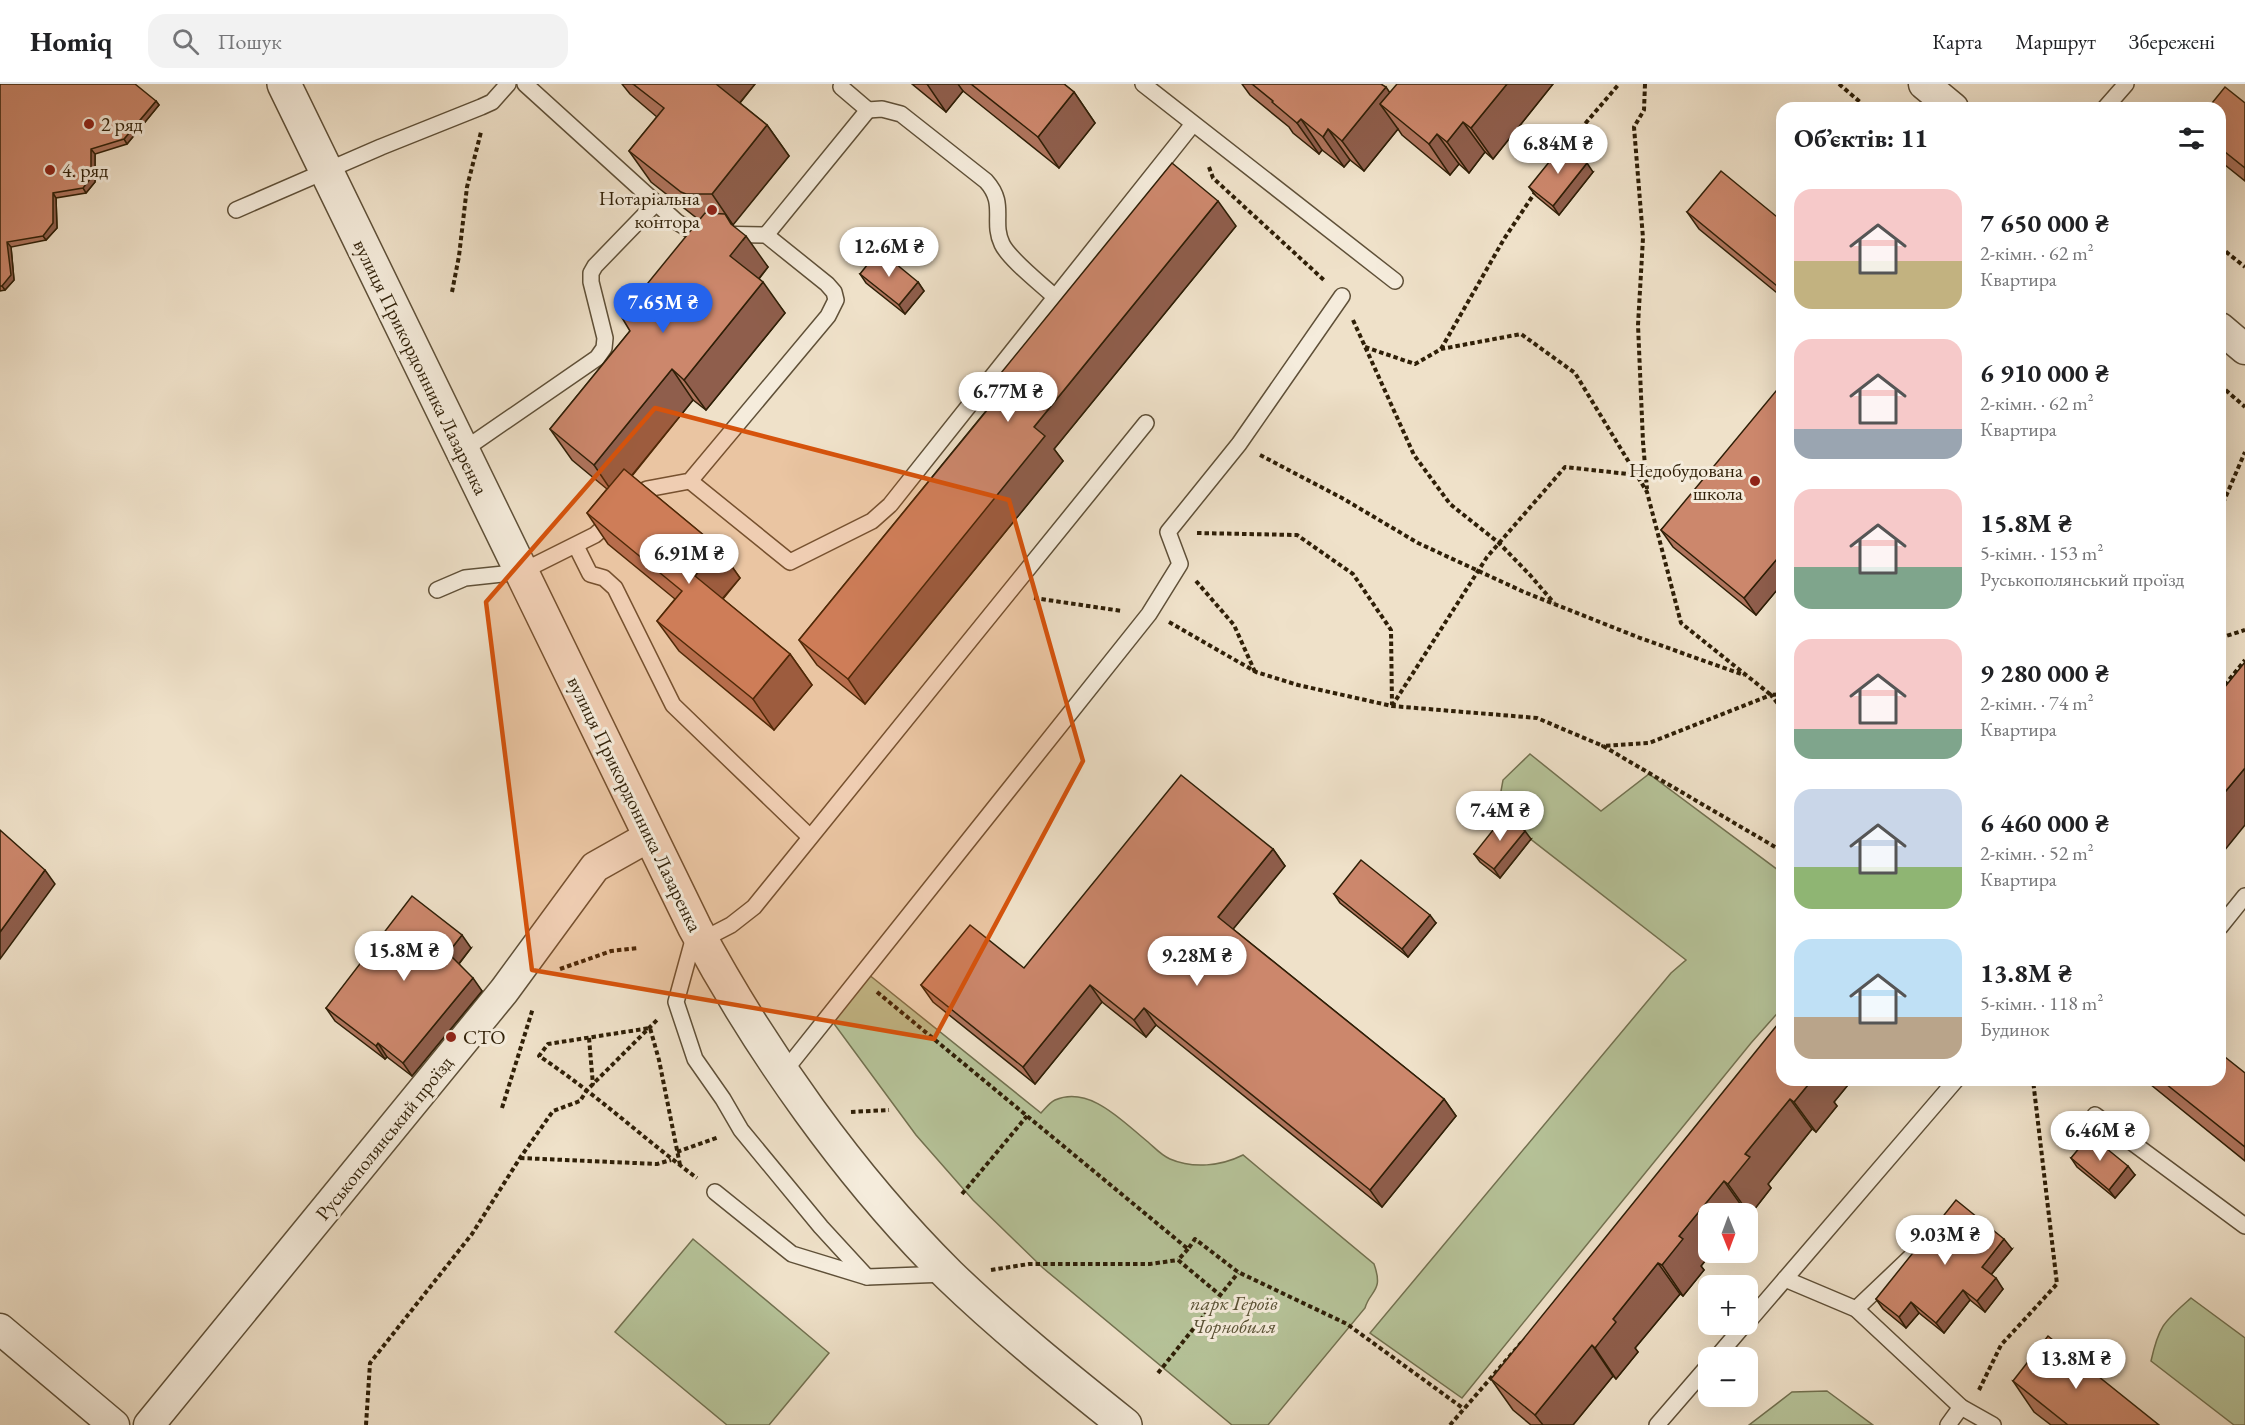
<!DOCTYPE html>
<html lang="uk">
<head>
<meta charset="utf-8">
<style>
	:root { --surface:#fff; --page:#f2f2f2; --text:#202124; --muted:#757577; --line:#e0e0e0; --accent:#2563eb }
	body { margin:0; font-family:"EB Garamond",serif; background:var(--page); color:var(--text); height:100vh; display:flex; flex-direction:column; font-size:22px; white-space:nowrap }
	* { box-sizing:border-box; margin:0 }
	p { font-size:20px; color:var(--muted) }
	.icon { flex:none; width:33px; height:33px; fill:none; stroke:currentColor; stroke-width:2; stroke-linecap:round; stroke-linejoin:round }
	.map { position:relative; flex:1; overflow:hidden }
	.drawer { position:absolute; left:1776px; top:18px; width:450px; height:984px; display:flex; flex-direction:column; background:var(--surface); border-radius:18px; box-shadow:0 6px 24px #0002 }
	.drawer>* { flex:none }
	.needle { width:39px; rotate:179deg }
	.fabs { position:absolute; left:1698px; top:1119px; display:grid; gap:12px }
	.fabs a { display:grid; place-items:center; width:60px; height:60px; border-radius:12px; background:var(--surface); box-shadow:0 6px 24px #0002; font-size:30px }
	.price { position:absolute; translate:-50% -51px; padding:0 14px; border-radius:21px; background:#fff; color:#222; font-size:20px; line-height:39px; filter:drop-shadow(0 2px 3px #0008) }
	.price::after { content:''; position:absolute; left:50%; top:36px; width:18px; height:14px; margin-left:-9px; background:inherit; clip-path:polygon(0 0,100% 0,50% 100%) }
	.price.selected { background:var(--accent); color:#fff }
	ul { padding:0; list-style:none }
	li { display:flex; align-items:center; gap:18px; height:150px; padding:0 18px }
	li span { display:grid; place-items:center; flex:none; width:168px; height:120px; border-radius:18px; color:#555 }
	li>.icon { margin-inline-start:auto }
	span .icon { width:72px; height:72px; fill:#fffc; stroke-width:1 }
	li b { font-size:26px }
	h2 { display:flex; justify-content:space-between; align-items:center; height:72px; padding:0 18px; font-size:26px }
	header { display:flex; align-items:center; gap:36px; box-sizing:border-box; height:84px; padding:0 30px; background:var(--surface); border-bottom:2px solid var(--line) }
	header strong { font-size:28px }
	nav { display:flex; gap:33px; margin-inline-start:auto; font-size:21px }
	.search { width:420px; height:54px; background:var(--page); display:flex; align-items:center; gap:15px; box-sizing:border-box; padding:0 21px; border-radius:18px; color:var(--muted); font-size:22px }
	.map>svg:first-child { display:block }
	.green { fill:#b6c399; stroke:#727150; stroke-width:1.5 }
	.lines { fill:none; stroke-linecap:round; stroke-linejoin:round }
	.service-casing { stroke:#5f5038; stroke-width:18 }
	.minor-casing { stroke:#5f5038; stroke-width:33 }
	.tertiary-casing { stroke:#5f5038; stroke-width:36 }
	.path { stroke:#2f1f07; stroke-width:4; stroke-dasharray:4.5 3; stroke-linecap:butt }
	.service { stroke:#f5ecdc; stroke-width:15 }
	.minor { stroke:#f5ecdc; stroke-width:30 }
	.tertiary { stroke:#f5ecdc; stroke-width:33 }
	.wall { fill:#af745d; stroke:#2f1f07; stroke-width:1.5 }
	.shaded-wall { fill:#8f5e4c; stroke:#2f1f07; stroke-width:1.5 }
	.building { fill:#cc876c; stroke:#2f1f07; stroke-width:1.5 }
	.marked { fill:#d6530c; fill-opacity:0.2; stroke:#d6530c; stroke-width:4.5; stroke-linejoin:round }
	.poi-dot { fill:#8f2418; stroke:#f5ecdc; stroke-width:2 }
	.labels { text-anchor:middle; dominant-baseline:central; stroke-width:6; stroke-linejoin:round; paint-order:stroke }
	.poi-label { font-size:20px; fill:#2f1f07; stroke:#f5ecdc; text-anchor:start }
	.street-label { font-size:20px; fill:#2f1f07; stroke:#f5ecdc }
	.park-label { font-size:20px; font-style:italic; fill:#585033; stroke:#f5ecdc }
</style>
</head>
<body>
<header>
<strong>Homiq</strong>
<div class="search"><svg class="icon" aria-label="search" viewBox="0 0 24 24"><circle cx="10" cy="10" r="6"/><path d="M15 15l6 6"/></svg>Пошук</div>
<nav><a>Карта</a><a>Маршрут</a><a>Збережені</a></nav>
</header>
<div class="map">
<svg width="2245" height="1341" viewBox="0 0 2245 1341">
	<rect width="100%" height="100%" fill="#efe1c9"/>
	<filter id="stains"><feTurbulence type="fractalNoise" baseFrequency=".00333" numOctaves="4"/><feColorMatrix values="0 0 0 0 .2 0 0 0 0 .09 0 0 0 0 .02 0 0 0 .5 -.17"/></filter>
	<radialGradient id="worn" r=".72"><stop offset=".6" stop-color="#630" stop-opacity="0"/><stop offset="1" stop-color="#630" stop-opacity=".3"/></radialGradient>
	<!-- green -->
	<g class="green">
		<path d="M1530 670 1601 727 1649 690 1782 789V924L1751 959 1462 1314 1370 1249 1671 889 1686 876 1497 729 1503 696Z"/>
		<path d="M868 890 1041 1029C1045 1025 1049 1019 1055 1016 1090 1001 1123 1038 1148 1058 1155 1064 1161 1071 1170 1075 1193 1085 1221 1082 1243 1071L1374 1180C1384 1208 1370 1206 1365 1224L1268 1341H1232L1043 1184 973 1116 916 1051 832 937Z"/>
		<path d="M693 1155 829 1269 769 1341H727L615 1248Z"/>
		<path d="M2191 1214 2245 1254V1341H2234L2151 1277C2159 1241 2164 1238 2191 1214Z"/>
		<path d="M1827 1307 1873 1341H1749L1792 1308Z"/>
	</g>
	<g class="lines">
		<!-- service casing -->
		<g class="service-casing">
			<g id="service">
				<path d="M525 0 677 138 690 146 706 150 766 151 827 200 834 208 836 216 828 232 690 397 647 405 631 415"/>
				<path d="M1143 0 1395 197"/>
				<path d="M2105 24 2126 0"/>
				<path d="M868 26 882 25 901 30 986 97C1007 120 991 137 1002 160 1009 175 1041 200 1055 213"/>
				<path d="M236 126 381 63 481 23 492 18 508 0"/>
				<path d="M766 151 868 26 841 3"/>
				<path d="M462 367 597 274 604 264 605 254 591 198V189L595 182 656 119"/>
				<path d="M690 397 790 478 872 437 890 421 1193 40"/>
				<path d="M576 462 590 490 604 494 615 504 673 621 810 753"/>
				<path d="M437 506 465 494 521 488 595 451 613 435"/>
				<path d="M2220 843 2245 812"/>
				<path d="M695 849 676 918 695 975 723 1015 741 1046 821 1143 867 1193"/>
				<path d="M702 856 731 841 754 823 1146 339"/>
				<path d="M783 989 1149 530 1180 480 1168 448 1239 360 1342 212"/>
				<path d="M2095 1031 2245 1142"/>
				<path d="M715 1108 792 1170 867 1193 946 1190"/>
				<path d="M1785 1195 1856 1225 1961 1323 1993 1341"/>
				<path d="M1856 1225 1917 1167"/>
				<path d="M1748 1238 1956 996"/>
				<path d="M1716 1274 1745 1240"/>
				<path d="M1657 1341 1708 1282"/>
				<path d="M1948 1341 1961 1323"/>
			</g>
		</g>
		<!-- minor casing -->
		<g class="minor-casing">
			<g id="minor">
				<path d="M1924 0 1953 24"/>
				<path d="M2220 244 2245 265"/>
				<path d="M0 1245 114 1341"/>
				<path d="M149 1341 504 907 595 783 650 752"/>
			</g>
		</g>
		<!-- tertiary casing -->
		<g class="tertiary-casing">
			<path id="tertiary" d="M284 0 695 844C761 967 850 1093 949 1191 1004 1244 1065 1293 1125 1341"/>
		</g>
		<!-- path -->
		<g class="path">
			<path d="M1645 0 1644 26 1634 43 1643 154 1638 241 1643 358 1647 405"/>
			<path d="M1839 0 1867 24"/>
			<path d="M1561 68 1619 0"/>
			<path d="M1209 83 1213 94 1325 197"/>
			<path d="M2220 163 2245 183"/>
			<path d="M452 208 459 172 467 103 481 48"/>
			<path d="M1353 236 1414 371 1450 420 1499 459 1530 491 1554 519"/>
			<path d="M1365 263 1415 280 1441 265 1521 250 1575 289 1647 408 1681 539 1771 611 1782 610"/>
			<path d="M1441 265 1504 155 1536 107"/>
			<path d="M2220 301 2245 323"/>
			<path d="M1260 371 1342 414 1418 459 1524 508 1640 554 1744 591"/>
			<path d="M2220 426 2245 368"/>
			<path d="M1197 449 1297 451 1353 490 1391 546 1392 621"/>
			<path d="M1196 497 1234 541 1255 588"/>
			<path d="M1034 514 1122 527"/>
			<path d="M1169 538 1256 588 1298 601 1392 622 1537 634 1603 662"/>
			<path d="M2220 554 2245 546"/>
			<path d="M2220 607 2245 576"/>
			<path d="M1392 622 1487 473 1565 383 1637 391"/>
			<path d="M1782 625 1771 611 1649 659 1603 662 1782 767"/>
			<path d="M560 885 611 867 638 864"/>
			<path d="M877 908 1188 1165 1195 1155 1238 1188 1347 1240 1464 1325"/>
			<path d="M589 954 593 1001"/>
			<path d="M502 1024 533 924"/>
			<path d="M851 1028 889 1026"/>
			<path d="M677 1068 719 1053"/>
			<path d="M520 1074 657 1080 671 1076"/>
			<path d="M680 1081 659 976 650 944 548 960 539 972C595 1009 644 1055 697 1094"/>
			<path d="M962 1110 1027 1032"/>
			<path d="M1188 1165 1178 1176 1220 1211"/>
			<path d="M991 1186 1029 1180H1150L1178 1176"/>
			<path d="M1158 1289 1238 1189"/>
			<path d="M1979 1306 2001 1261 2057 1200 2033 996"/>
			<path d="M366 1341 370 1279 472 1150 520 1074 553 1027 580 1017 587 1006 657 936"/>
			<path d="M1450 1341 1522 1258"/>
		</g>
		<!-- service -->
		<use href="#service" class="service"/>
		<!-- minor -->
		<use href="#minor" class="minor"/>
		<!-- tertiary -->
		<use href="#tertiary" class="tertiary"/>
	</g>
	<!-- wall -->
	<g class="wall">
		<path d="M0 0 156 17 159 21 127 60 95 70V98L86 109 56 114 57 144 46 156 11 163 14 196 5 206 0 207Z"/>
		<path d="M622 0H755L740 19 767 41 789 72 732 141 768 183 759 195 785 229 706 326 693 316 632 392 718 463 740 494 723 515 790 570 812 601 774 646 679 567 657 537 675 515 608 460 587 429 607 405 572 376 550 345 630 247 699 136 651 98 629 67 657 33 630 10Z"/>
		<path d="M912 0H1064L1074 8 1095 39 1059 84 963 7 946 28Z"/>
		<path d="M1242 0H1381L1390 9 1553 0 1493 75 1485 68 1469 89 1459 80 1450 91 1402 51 1398 45 1364 87 1350 76 1344 83 1322 66 1319 70 1293 49 1289 43 1250 11Z"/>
		<path d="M2245 19V97L2220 77V24Z"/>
		<path d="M1593 88 1559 131 1536 112 1529 103Z"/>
		<path d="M1687 128 1782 137V213L1699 145Z"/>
		<path d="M1236 142 1054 365 1063 377 865 620 817 581 799 556 995 316 988 305Z"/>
		<path d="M860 190 918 198 924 207 905 230 866 199Z"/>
		<path d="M1782 313V500L1756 531 1673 463 1661 446Z"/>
		<path d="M1531 755 1500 794 1480 778 1474 770Z"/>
		<path d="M1273 765 1285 782 1233 845 1444 1015 1456 1032 1382 1123 1156 941 1146 953 1102 918 1035 1000 933 918 921 901 1024 884Z"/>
		<path d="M1334 810 1436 839 1408 873 1340 819Z"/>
		<path d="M471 864 459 880 482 907 412 992 387 973 385 975 335 937 326 924Z"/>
		<path d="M2245 989V1077L2145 996H2220Z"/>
		<path d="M1782 996H1852L1834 1018 1837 1022 1816 1048 1812 1045 1768 1100 1771 1104 1750 1131 1746 1128 1701 1182 1704 1186 1683 1212 1680 1210 1635 1264 1638 1268 1616 1295 1613 1292 1573 1341H1531L1513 1326 1491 1295Z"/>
		<path d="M2071 1074 2135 1091 2115 1114 2077 1083Z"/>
		<path d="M2012 1165 1991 1191 2003 1205 1985 1228 1970 1216 1944 1249 1919 1229 1906 1244 1883 1225 1876 1215Z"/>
		<path d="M2013 1297 2159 1341H2051L2034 1328Z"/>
	</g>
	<!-- shaded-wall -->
	<g class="shaded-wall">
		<path d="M714 0H755L733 27Z"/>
		<path d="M927 0H958L963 7 946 28Z"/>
		<path d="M1507 0H1553L1493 75 1471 44Z"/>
		<path d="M1386 3 1407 34 1380 20 1398 45 1364 87 1342 57Z"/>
		<path d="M1074 8 1095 39 1059 84 1038 53Z"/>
		<path d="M156 17 159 21 127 60 124 55Z"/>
		<path d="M1301 35 1322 66 1319 70 1297 39Z"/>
		<path d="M1463 38 1485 68 1469 89 1447 58Z"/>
		<path d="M767 41 789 72 733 141 712 110Z"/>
		<path d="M1328 45 1350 76 1344 83 1323 53Z"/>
		<path d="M1437 50 1459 80 1450 91 1429 60Z"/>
		<path d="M91 65 95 70V98L86 109 83 104Z"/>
		<path d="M1587 79 1593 88 1559 131 1553 122Z"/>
		<path d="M53 109 56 114 57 144 46 156 43 152Z"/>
		<path d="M1218 117 1236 142 1054 365 1063 377 865 620 848 595 1034 343Z"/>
		<path d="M725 130 743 156 746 152 768 183 752 203 730 172 731 140Z"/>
		<path d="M7 158 11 163 14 196 5 206 2 202Z"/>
		<path d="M763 198 785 229 706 326 684 296Z"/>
		<path d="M918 198 924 207 905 230 899 221Z"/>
		<path d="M672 285 693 316 615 412 594 381Z"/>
		<path d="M718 463 740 494 716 522 695 492Z"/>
		<path d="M1782 469V500L1756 531 1744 514Z"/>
		<path d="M790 570 812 601 774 646 753 615Z"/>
		<path d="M2245 684V741L2220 772V714Z"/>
		<path d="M1525 747 1531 755 1500 794 1494 785Z"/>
		<path d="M1273 765 1285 782 1229 850 1218 833Z"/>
		<path d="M45 786 55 800 0 875V848Z"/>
		<path d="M1430 831 1436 839 1408 873 1402 865Z"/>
		<path d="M462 851 471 864 457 882 448 869Z"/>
		<path d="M473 894 482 907 412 992 403 979Z"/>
		<path d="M1090 901 1102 918 1035 1000 1023 983Z"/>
		<path d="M1144 924 1156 941 1146 953 1134 936Z"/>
		<path d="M378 959 387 973 385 975 376 962Z"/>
		<path d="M1812 996H1852L1834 1018 1837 1022 1816 1048 1794 1018Z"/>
		<path d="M1444 1015 1456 1032 1382 1123 1370 1106Z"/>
		<path d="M1790 1015 1812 1045 1768 1100 1771 1104 1750 1131 1728 1100 1745 1070Z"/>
		<path d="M2128 1082 2135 1091 2115 1114 2109 1106Z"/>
		<path d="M1724 1097 1746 1128 1744 1130H1708V1168H1712L1701 1182 1704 1186 1683 1212 1662 1181 1679 1152Z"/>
		<path d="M2004 1155 2012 1165 1989 1193 1982 1183Z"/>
		<path d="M1658 1179 1680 1210 1635 1264 1638 1268 1616 1295 1595 1264 1613 1235Z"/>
		<path d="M1996 1194 2003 1205 1985 1228 1977 1217Z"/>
		<path d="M1963 1206 1970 1216 1944 1249 1936 1239Z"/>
		<path d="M1911 1218 1919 1229 1906 1244 1899 1233Z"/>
		<path d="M1592 1261 1613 1292 1573 1341H1543L1535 1331Z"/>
	</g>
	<!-- building -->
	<g class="building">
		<path d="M0 0H135L156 17 124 55 91 65V94L83 104 53 109V139L43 152 7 158 11 191 2 202H0Z"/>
		<path d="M633 0H716L767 41 712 110H686L681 108 629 67 664 24Z"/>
		<path d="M971 0H1064L1074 8 1038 53Z"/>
		<path d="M1252 0H1381L1386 3 1342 57 1328 45 1323 53 1301 35 1297 39 1272 18 1273 17Z"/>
		<path d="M1397 0H1507L1471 44 1463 38 1447 58 1437 50 1429 60 1380 20Z"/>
		<path d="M2225 3 2245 19V84L2220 64V24H2208Z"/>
		<path d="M1562 62 1565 65 1567 63 1587 79 1553 122 1529 103Z"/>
		<path d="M1172 79 1218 117 1034 343 1045 352 848 595 799 556 997 314 988 305Z"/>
		<path d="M1721 87 1782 137V206L1687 128Z"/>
		<path d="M705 129 725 130 731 140 746 152 730 172 763 198 684 296 672 285 594 381 550 345 630 247 621 232Z"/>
		<path d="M879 166 918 198 899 221 860 190Z"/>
		<path d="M1776 307 1782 313V469L1744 514 1661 446Z"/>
		<path d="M624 385 718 463 695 492 790 570 753 615 657 537 682 507 587 429Z"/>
		<path d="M2245 578V684L2220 714V609Z"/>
		<path d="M1181 691 1273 765 1218 833 1444 1015 1370 1106 1144 924 1134 936 1090 901 1023 983 921 901 970 841 1024 884Z"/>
		<path d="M1505 731 1525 747 1494 785 1474 770Z"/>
		<path d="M0 746 45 786 0 848Z"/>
		<path d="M1361 776 1430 831 1402 865 1334 810Z"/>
		<path d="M412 812 462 851 448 869 473 894 403 979 378 959 376 962 326 924Z"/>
		<path d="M1782 935V996H1812L1794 1018 1790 1015 1745 1070 1750 1073 1728 1100 1724 1097 1679 1152 1683 1155 1662 1181 1658 1179 1613 1235 1616 1238 1595 1264 1592 1261 1535 1331 1491 1295Z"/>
		<path d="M2220 969 2245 989V1063L2161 996H2220Z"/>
		<path d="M2090 1051 2128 1082 2109 1106 2071 1074Z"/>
		<path d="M1956 1116 2004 1155 1982 1183 1996 1194 1977 1217 1963 1206 1936 1239 1911 1218 1899 1233 1876 1215 1920 1160 1941 1140 1944 1131Z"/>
		<path d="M2048 1252 2159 1341H2068L2013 1297Z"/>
	</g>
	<!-- marked area -->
	<path class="marked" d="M655 324 1009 416 1083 677 934 955 532 886 486 518Z"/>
	<!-- markers -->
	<g class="poi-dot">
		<circle cx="89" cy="40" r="6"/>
		<circle cx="50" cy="86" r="6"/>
		<circle cx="712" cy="126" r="6"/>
		<circle cx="1755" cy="397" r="6"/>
		<circle cx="451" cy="953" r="6"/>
	</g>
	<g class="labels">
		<!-- poi labels -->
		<g class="poi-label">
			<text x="101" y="40">2 ряд</text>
			<text x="62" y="86">4. ряд</text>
			<text x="700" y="114" text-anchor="end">Нотаріальна<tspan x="700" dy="23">контора</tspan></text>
			<text x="1743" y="386" text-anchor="end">Недобудована<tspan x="1743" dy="23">школа</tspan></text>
			<text x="463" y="953">СТО</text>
		</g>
		<!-- street labels -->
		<g class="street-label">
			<text transform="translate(421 283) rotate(64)">вулиця Прикордонника Лазаренка</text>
			<text transform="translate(635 720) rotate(64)">вулиця Прикордонника Лазаренка</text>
			<text transform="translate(384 1054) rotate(-51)">Руськополянський проїзд</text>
		</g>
		<!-- park labels -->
		<g class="park-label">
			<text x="1234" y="1219">парк Героїв<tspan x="1234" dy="23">Чорнобиля</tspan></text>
		</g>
	</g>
	<rect width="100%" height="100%" filter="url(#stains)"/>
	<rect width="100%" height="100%" fill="url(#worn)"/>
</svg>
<div class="fabs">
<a><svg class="needle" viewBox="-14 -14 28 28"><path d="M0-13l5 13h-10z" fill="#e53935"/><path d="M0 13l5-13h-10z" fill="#757577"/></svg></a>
<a>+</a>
<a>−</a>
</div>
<b class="price" style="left:1558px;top:91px">6.84M ₴</b>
<b class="price" style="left:889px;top:194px">12.6M ₴</b>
<b class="price selected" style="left:663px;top:250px">7.65M ₴</b>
<b class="price" style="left:1008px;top:339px">6.77M ₴</b>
<b class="price" style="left:689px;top:501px">6.91M ₴</b>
<b class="price" style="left:1500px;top:758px">7.4M ₴</b>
<b class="price" style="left:404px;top:898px">15.8M ₴</b>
<b class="price" style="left:1197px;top:903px">9.28M ₴</b>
<b class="price" style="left:2100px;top:1078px">6.46M ₴</b>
<b class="price" style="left:1945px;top:1182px">9.03M ₴</b>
<b class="price" style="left:2076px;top:1306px">13.8M ₴</b>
<section class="drawer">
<h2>Об’єктів: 11<svg class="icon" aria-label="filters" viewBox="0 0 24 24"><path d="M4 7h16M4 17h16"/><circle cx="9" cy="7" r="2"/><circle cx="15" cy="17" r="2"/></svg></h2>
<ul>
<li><span style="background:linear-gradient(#f6c9c9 60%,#c2b280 0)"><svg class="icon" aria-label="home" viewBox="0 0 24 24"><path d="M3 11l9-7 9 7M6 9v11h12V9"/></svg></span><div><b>7 650 000 ₴</b><p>2-кімн. · 62 m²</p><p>Квартира</p></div></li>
<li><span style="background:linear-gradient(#f6c9c9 75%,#9aa5b1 0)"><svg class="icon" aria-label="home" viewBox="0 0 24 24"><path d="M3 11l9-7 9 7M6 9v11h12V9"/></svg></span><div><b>6 910 000 ₴</b><p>2-кімн. · 62 m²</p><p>Квартира</p></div></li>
<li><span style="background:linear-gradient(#f6c9c9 65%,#7fa58c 0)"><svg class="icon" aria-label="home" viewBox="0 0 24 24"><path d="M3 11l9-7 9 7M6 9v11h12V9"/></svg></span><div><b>15.8M ₴</b><p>5-кімн. · 153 m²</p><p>Руськополянський проїзд</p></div></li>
<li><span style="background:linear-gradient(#f6c9c9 75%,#7fa58c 0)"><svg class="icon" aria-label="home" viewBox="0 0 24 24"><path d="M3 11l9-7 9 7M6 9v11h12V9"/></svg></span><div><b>9 280 000 ₴</b><p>2-кімн. · 74 m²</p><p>Квартира</p></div></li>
<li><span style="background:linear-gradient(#c9d6e8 65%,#8fb573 0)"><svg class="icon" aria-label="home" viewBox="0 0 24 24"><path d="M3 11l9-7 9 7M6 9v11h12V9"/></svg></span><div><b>6 460 000 ₴</b><p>2-кімн. · 52 m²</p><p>Квартира</p></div></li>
<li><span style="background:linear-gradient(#bfe0f5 65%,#b9a48a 0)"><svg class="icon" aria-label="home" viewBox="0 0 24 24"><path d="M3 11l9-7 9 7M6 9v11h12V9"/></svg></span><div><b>13.8M ₴</b><p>5-кімн. · 118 m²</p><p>Будинок</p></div></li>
</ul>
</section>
</div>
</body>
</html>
